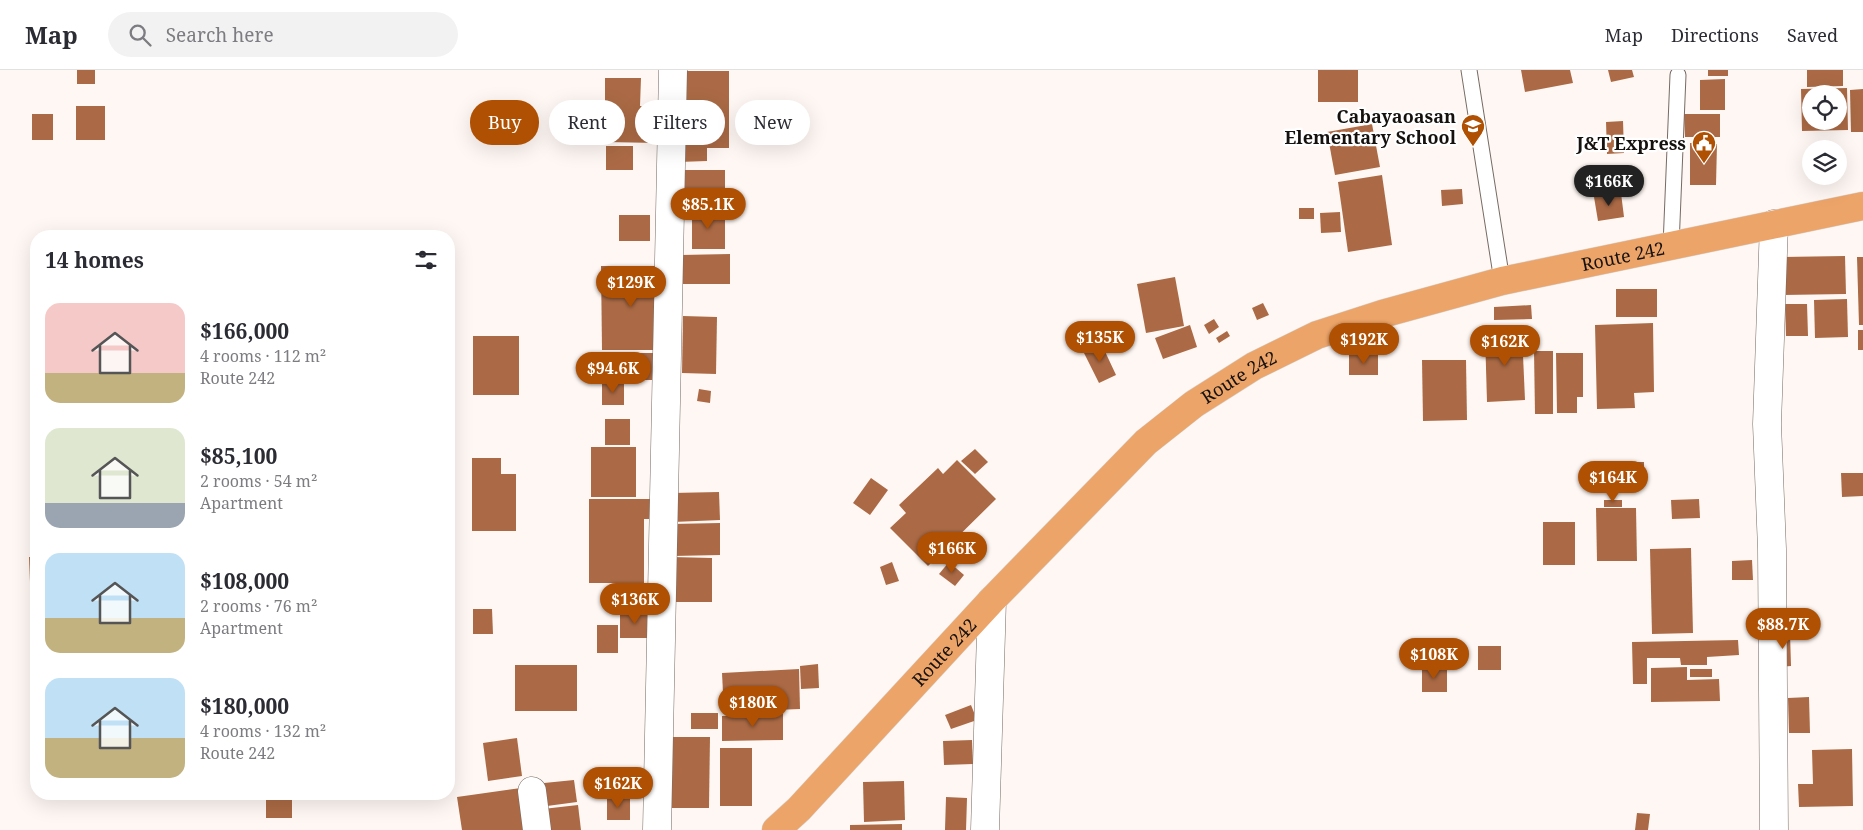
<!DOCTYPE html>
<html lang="en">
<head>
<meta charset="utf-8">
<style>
	:root { --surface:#fff; --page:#f2f2f3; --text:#2b2b33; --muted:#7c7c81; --line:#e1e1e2; --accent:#af5003 }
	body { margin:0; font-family:"Noto Serif",serif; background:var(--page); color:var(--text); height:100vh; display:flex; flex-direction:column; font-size:19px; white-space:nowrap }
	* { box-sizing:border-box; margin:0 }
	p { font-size:16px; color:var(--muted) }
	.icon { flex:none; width:28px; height:28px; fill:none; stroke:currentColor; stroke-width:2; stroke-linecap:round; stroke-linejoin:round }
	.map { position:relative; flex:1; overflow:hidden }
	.drawer { position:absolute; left:30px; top:160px; width:425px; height:570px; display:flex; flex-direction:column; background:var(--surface); border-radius:20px; box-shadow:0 5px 20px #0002 }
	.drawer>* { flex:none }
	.banner { position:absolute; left:470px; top:30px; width:475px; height:45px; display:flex; gap:10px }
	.buttons { position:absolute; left:1802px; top:15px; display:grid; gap:10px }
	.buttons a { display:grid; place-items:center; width:45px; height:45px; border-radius:50%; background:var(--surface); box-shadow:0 5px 20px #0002; font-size:25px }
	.price { position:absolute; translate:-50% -42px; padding:0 11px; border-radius:18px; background:var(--accent); color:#fff; font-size:16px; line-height:32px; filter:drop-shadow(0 1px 2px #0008) }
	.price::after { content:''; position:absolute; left:50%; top:30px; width:15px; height:11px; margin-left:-8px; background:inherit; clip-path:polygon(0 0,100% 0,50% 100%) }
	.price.selected { background:#222; color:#fff }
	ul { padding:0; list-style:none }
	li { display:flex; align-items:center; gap:15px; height:125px; padding:0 15px }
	li span { display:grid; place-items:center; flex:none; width:140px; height:100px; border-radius:15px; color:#555 }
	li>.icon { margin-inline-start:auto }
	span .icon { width:60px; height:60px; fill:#fffc; stroke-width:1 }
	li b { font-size:21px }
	h2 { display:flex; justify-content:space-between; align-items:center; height:60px; padding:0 15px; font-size:21px }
	.chip { padding:0 18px; border-radius:22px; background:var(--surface); box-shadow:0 5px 20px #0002; font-size:18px; line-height:45px }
	.chip.selected { background:var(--accent); color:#fff }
	header { display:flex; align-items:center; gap:30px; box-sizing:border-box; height:70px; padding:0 25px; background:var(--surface); border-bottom:1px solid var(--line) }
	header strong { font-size:24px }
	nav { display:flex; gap:28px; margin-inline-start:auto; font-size:18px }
	.search { width:350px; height:45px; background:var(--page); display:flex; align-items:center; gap:12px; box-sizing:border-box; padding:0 18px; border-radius:28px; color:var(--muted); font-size:19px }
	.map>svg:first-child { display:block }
	.building { fill:#ab6a45; fill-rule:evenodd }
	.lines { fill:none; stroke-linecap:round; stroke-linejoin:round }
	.lane-casing { stroke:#766a64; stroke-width:17 }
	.street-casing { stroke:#766a64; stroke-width:29 }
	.primary-casing { stroke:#d5d4d4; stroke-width:29 }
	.lane { stroke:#fff; stroke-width:15 }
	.street { stroke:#fff; stroke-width:28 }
	.primary { stroke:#eca469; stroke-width:28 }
	.labels { text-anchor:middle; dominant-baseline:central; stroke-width:4.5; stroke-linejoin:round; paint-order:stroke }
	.poi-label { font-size:18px; font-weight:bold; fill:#15110e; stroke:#fff; text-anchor:end }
	.street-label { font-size:18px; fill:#15110e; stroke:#fff }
</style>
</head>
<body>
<header>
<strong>Map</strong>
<div class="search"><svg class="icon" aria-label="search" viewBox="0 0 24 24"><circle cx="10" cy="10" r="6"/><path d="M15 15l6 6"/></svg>Search here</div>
<nav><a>Map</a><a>Directions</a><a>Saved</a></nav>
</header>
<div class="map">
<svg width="1863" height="760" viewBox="0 0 1863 760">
	<rect width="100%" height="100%" fill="#fff7f3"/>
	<!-- building -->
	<g class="building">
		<rect x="77" y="0" width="18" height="14"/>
		<rect x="1318" y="0" width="40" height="32"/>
		<path d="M1521 0H1570L1573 13 1525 22Z"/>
		<path d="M1608 0H1632L1634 7 1611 12Z"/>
		<rect x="1708" y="0" width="20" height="6"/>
		<path d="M1807 0H1843V16L1807 17Z"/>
		<path d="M677 1H729V78H707V91L678 92Z"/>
		<path d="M605 8H641L640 36H659L658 73 605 72Z"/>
		<path d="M1725 9V40H1700V10Z"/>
		<path d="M1847 18 1848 60 1802 61 1801 19ZM1811 24H1839V51H1811Z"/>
		<path d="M1863 19V62H1851L1850 20Z"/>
		<rect x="76" y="36" width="29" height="34"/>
		<rect x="32" y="44" width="21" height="26"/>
		<path d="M1684 44H1720V67H1685Z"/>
		<path d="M1623 51 1624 83 1607 84 1606 52Z"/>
		<path d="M1372 54 1380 97 1335 105 1327 62Z"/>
		<path d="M1690 73 1717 74 1716 115H1690Z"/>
		<rect x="606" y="76" width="27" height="24"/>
		<path d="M678 100H725V127H719V134H688V127H677Z"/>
		<path d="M1382 105 1392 175 1348 182 1338 112Z"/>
		<path d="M1462 119 1463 134 1442 136 1441 120Z"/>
		<path d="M1621 123 1624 147 1598 151 1594 127Z"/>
		<rect x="1299" y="138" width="15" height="11"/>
		<rect x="692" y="140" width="33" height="39"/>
		<path d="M1340 142 1341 162 1321 163 1320 143Z"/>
		<rect x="619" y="145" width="31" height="26"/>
		<path d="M730 184V214H682L681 185Z"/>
		<path d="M1845 186 1846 224 1783 225 1782 187Z"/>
		<path d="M1857 187H1863V255H1859Z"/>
		<path d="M601 196H660V280H602Z"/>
		<path d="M1175 207 1184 256 1146 263 1137 214Z"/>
		<rect x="1616" y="219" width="41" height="28"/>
		<path d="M1847 229 1848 267 1815 268 1814 230Z"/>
		<path d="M1263 233 1269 245 1257 250 1252 238Z"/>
		<path d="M1785 234H1807L1808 266H1786Z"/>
		<path d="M1531 235 1532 249 1494 250V237Z"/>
		<path d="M683 246 717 247 716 304 682 303Z"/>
		<path d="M1214 249 1219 257 1209 264 1204 255Z"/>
		<path d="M1653 253 1654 322 1634 323 1635 338 1597 339 1595 255Z"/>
		<path d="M1190 255 1197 277 1163 289 1155 268Z"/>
		<rect x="1858" y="260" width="5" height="20"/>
		<path d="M1227 261 1230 266 1219 273 1216 268Z"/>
		<path d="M1522 263 1525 330 1487 332 1485 264Z"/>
		<rect x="473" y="266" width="46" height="59"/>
		<path d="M1101 273 1116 305 1099 313 1083 281Z"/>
		<path d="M1534 281H1553V344H1535Z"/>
		<rect x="629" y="283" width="32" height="27"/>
		<path d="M1556 283H1583V327H1577V343H1557Z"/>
		<path d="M1378 284V305H1349V285Z"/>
		<path d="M1422 290H1466L1467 350 1423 351Z"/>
		<rect x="602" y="312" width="22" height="23"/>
		<path d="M699 319 711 321 710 333 697 331Z"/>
		<rect x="605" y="349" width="25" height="26"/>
		<rect x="591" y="377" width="45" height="50"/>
		<path d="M975 379 988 392 975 404 961 391Z"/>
		<path d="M472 388H501V404H516V461H472Z"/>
		<path d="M957 390 996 429 928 496 890 458 906 443 899 435 938 398 943 404Z"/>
		<rect x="1612" y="392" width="32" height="18"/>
		<path d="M1841 403H1863V426L1842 427Z"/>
		<path d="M871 408 888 420 870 445 853 433Z"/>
		<path d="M719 422 720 450 673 452 672 423Z"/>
		<path d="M589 429H659V449H644V513H589Z"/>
		<path d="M1699 429 1700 448 1672 449 1671 430Z"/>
		<rect x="1604" y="430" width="18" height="7"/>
		<path d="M1596 438H1636L1637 491H1597Z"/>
		<rect x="1543" y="452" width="32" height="43"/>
		<path d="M720 453V485L673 486 672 454Z"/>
		<path d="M960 468 965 472 948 490 943 486Z"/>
		<path d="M1691 478 1693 563 1652 564 1650 479Z"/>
		<path d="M29 487H36V511L30 512Z"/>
		<path d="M672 487 712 488V532H671Z"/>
		<path d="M1752 490 1753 510H1732V491Z"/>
		<path d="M892 492 899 511 886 515 880 497Z"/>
		<path d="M949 492 964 505 955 516 939 504Z"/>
		<path d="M473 539H492L493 564H473Z"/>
		<rect x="620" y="542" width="30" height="26"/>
		<rect x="597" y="555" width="21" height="28"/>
		<path d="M1776 564H1790L1791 596 1777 597Z"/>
		<path d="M1738 570 1739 585 1707 587V595H1681L1680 588H1647V614H1633L1632 572Z"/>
		<rect x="1478" y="576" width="23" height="24"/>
		<path d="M818 594 819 618 801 619 800 596Z"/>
		<rect x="515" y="595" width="62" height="46"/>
		<path d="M1687 597V610L1719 609 1720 631 1651 632V598Z"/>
		<rect x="1422" y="598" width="25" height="24"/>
		<path d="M799 599 800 639 724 642 722 603Z"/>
		<rect x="1690" y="599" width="22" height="8"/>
		<path d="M1809 627 1810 663H1789L1788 628Z"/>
		<path d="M971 635 977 650 951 659 945 645Z"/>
		<rect x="691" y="643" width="27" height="16"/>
		<path d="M783 644V670L722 671V646Z"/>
		<path d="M671 667H710L709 738H670Z"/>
		<path d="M517 668 522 706 488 711 483 673Z"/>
		<path d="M972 670 973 694 944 695 943 671Z"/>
		<rect x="720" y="678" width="32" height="58"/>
		<path d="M1852 679 1853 736 1799 737 1798 714H1813L1812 680Z"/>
		<path d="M574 710 577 732 547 736 544 713Z"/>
		<path d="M904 711 905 750 864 752 863 712Z"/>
		<path d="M521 718 527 760H462L457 727Z"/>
		<rect x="266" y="724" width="26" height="24"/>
		<rect x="607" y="727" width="23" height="23"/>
		<path d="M946 727 967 728 966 760H945Z"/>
		<path d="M578 735 581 760H545L543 739Z"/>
		<path d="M1637 743 1650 744 1648 760H1635Z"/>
		<path d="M902 754V760H850V755Z"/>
	</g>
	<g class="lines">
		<!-- lane casing -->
		<g class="lane-casing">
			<g id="lane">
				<path d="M1469 0 1502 211"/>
				<path d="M1671 176 1678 5"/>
			</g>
		</g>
		<!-- street casing -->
		<g class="street-casing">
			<g id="street">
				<path d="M1774 154 1767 354 1772 479 1774 760"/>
				<path d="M532 721 537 760"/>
				<path d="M657 760 673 0"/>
				<path d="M985 760 992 530"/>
			</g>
		</g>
		<!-- primary casing -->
		<g class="primary-casing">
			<g id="primary">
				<path id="s1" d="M776 760 799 739 992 530 1146 372 1194 334 1254 296 1317 265 1382 244 1502 211 1863 136"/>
			</g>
		</g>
		<!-- lane -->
		<use href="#lane" class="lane"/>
		<!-- street -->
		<use href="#street" class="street"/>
		<!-- primary -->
		<use href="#primary" class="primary"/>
	</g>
	<!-- icons -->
	<defs>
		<g id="school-pin" transform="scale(1.25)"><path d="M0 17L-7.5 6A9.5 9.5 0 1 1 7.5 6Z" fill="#af5003" stroke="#fff"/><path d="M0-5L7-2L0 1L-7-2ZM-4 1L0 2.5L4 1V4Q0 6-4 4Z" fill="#fff"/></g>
		<g id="civic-pin" transform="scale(1.25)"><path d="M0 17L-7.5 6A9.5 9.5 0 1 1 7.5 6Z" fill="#af5003" stroke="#fff"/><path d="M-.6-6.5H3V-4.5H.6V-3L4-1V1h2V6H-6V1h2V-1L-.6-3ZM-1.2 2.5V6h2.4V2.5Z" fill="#fff"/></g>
	</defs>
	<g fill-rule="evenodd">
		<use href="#school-pin" x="1473" y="56"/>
		<use href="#civic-pin" x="1704" y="73"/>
	</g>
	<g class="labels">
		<!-- poi labels -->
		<g class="poi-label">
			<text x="1456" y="46">Cabayaoasan<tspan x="1456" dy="21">Elementary School</tspan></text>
			<text x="1686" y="73">J&amp;T Express</text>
		</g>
		<!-- street labels -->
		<g class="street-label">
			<text stroke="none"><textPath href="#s1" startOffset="1055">Route 242</textPath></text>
			<text stroke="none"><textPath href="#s1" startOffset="650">Route 242</textPath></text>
			<text stroke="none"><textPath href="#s1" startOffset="245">Route 242</textPath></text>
		</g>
	</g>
</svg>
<div class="buttons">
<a><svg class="icon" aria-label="locate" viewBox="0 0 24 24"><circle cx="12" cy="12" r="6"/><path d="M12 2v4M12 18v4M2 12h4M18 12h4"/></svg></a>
<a><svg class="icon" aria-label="layers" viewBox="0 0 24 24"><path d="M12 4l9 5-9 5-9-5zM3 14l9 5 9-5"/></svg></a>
</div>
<b class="price selected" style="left:1609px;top:137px">$166K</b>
<b class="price" style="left:708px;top:160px">$85.1K</b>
<b class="price" style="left:631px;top:238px">$129K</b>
<b class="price" style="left:1100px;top:293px">$135K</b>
<b class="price" style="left:1364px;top:295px">$192K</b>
<b class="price" style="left:1505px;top:297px">$162K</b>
<b class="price" style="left:613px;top:324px">$94.6K</b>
<b class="price" style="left:1613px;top:433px">$164K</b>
<b class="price" style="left:952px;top:504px">$166K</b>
<b class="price" style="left:635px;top:555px">$136K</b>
<b class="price" style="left:1783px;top:580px">$88.7K</b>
<b class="price" style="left:1434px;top:610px">$108K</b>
<b class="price" style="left:753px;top:658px">$180K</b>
<b class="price" style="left:618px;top:739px">$162K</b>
<div class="banner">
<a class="chip selected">Buy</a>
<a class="chip">Rent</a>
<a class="chip">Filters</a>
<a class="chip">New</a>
</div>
<section class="drawer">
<h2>14 homes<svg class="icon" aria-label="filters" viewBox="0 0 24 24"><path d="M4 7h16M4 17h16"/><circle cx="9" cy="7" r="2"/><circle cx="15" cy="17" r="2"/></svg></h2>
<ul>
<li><span style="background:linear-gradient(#f6c9c9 70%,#c2b280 0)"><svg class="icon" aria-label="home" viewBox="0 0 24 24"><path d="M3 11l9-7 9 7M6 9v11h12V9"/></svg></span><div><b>$166,000</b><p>4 rooms · 112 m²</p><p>Route 242</p></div></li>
<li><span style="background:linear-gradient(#dfe7d0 75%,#9aa5b1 0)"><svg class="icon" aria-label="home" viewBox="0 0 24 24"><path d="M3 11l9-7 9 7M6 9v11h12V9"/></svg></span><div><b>$85,100</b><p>2 rooms · 54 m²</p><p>Apartment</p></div></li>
<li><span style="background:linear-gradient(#bfe0f5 65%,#c2b280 0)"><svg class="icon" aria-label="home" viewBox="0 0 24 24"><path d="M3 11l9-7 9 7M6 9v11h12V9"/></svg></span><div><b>$108,000</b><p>2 rooms · 76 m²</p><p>Apartment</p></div></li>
<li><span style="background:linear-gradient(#bfe0f5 60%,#c2b280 0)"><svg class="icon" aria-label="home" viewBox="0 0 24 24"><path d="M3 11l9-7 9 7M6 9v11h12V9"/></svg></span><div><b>$180,000</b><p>4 rooms · 132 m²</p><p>Route 242</p></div></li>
</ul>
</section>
</div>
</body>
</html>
